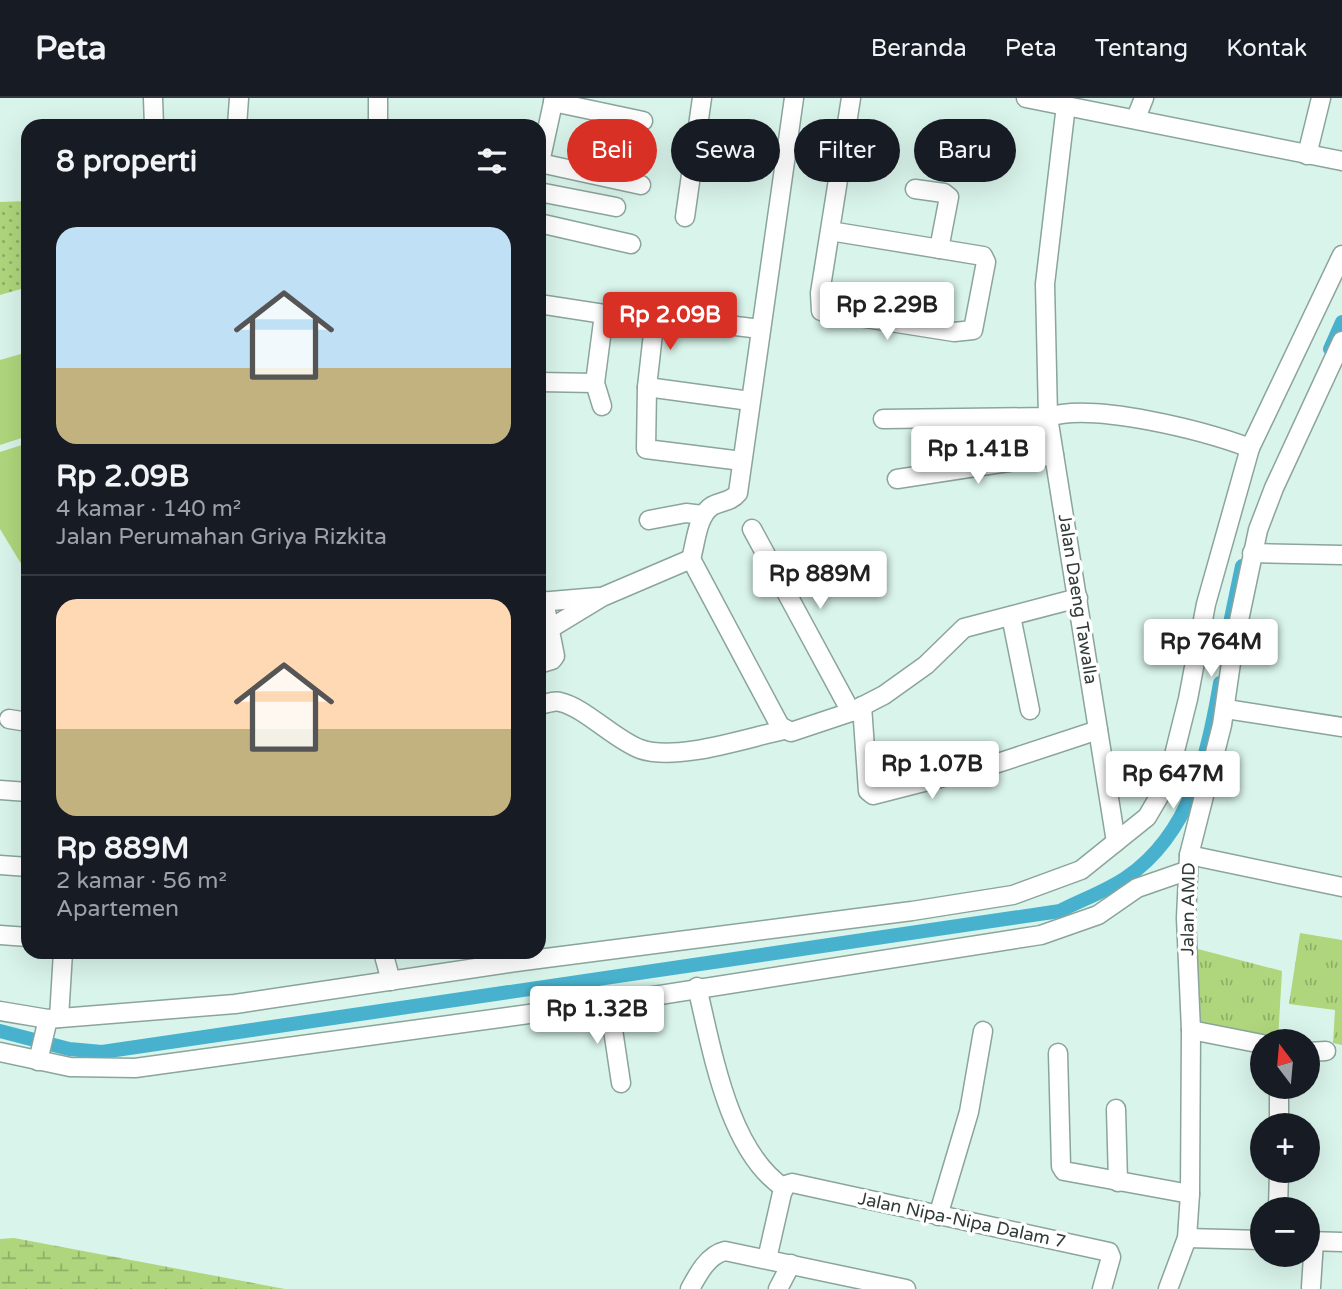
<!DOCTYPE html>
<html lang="id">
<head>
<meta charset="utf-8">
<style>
	:root { --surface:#171b24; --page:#242831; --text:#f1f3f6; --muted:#9ea1a6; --line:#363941; --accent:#d93025 }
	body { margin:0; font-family:"Varela Round",sans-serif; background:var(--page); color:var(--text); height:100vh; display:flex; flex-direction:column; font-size:26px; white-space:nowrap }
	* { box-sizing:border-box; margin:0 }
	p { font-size:23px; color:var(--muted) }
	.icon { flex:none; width:38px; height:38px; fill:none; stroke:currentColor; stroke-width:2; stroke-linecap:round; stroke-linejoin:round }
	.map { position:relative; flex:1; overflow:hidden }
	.details { position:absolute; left:21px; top:21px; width:525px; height:840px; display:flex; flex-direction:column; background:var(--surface); border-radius:21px; box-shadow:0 7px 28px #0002 }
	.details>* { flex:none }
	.guide { position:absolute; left:567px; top:21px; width:665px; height:63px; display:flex; gap:14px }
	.needle { width:46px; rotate:344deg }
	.buttons { position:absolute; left:1250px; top:931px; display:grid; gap:14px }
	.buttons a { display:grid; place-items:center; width:70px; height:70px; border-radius:50%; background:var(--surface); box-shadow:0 7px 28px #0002; font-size:35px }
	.price { position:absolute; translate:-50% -60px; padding:0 16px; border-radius:7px; background:#fff; color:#222; font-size:23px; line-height:46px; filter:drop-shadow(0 2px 4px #0008) }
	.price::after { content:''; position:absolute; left:50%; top:42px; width:21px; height:16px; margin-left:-10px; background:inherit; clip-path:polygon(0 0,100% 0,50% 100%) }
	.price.selected { background:var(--accent); color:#fff }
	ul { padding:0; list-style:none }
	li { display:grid; align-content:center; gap:14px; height:371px; padding:0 35px }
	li+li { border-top:2px solid var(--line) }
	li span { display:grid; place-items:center; height:217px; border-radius:21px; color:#555 }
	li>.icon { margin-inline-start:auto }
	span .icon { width:126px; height:126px; fill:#fffc; stroke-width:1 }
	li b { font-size:30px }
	h2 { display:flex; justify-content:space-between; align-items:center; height:84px; padding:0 35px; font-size:30px }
	.pill { padding:0 24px; border-radius:32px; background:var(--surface); box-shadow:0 7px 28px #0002; font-size:24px; line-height:63px }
	.pill.selected { background:var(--accent); color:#fff }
	header { display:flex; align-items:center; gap:42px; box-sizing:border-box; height:98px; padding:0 35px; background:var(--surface); border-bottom:2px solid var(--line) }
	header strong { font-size:33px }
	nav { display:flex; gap:38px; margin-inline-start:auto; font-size:24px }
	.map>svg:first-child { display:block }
	.grass { fill:url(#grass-tufts) }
	.wetland { fill:url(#wetland-marsh) }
	.park { fill:url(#park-dots) }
	.pitch { fill:#afd67c }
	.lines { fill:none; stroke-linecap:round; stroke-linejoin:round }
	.canal { stroke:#48b2ce; stroke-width:14 }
	.minor-casing { stroke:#8ba49c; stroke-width:21 }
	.minor { stroke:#fff; stroke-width:18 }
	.labels { text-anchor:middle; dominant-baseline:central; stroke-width:7; stroke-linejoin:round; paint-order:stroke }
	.street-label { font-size:18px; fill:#313b38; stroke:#fff }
</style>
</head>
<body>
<header>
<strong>Peta</strong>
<nav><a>Beranda</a><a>Peta</a><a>Tentang</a><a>Kontak</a></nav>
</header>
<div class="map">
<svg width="1342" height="1191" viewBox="0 0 1342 1191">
	<defs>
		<pattern id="grass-tufts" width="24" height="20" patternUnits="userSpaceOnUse" patternTransform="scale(1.75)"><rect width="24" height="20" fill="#afd67c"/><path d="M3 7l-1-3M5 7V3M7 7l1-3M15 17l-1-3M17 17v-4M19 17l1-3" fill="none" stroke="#8faf67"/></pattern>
		<pattern id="wetland-marsh" width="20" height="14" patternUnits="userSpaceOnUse" patternTransform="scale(1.75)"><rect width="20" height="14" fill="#afd67c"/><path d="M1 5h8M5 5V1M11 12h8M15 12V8" fill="none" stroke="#8faf67"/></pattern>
		<pattern id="park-dots" width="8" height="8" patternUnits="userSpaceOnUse" patternTransform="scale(1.75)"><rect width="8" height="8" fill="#afd67c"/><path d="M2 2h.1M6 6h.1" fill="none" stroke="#8faf67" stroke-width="1.8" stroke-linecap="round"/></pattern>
	</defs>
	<rect width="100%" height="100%" fill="#d9f4eb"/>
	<!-- grass -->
	<g class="grass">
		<path d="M1300 835 1342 842V947L1333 945 1335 912 1289 906Z"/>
		<path d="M1198 851 1282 873 1278 942 1196 926Z"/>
	</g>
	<!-- wetland -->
	<path class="wetland" d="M14 1140 269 1188 285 1191H0V1141Z"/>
	<!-- park -->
	<path class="park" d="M28 103V189L0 197V104Z"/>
	<!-- pitch -->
	<g class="pitch">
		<path d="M28 254V338L0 347V262Z"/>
		<path d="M28 345V477L0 431V354Z"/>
	</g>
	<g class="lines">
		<!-- canal -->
		<g class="canal">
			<path d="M1330 251 1342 224"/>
			<path d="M1229 530 1242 468"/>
			<path d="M0 933 69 951 102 954 1060 813C1081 802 1107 793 1127 779 1191 735 1208 656 1220 585"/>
		</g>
		<!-- minor casing -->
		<g class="minor-casing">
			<g id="minor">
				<path d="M153 0 154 28"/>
				<path d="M378 0V28"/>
				<path d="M1026 0 1342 63"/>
				<path d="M553 4 643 23"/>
				<path d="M1066 7 1045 186 1048 319 1116 744"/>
				<path d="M1136 20 1144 0"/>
				<path d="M237 28 239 0"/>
				<path d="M1307 57 1321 0"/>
				<path d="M540 65 641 87"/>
				<path d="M539 69 554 0"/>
				<path d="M915 91 944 95 949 99 939 151"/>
				<path d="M539 94 616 109"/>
				<path d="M685 119 702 0"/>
				<path d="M539 125 631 146"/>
				<path d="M830 133 983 158 986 164 973 232 954 234 821 213 820 195 851 0"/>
				<path d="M539 206 604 216 655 218"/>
				<path d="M539 284 595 285"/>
				<path d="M647 289 646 351 742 363"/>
				<path d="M750 303 647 289 655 218 760 231"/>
				<path d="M602 308 595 285 604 216"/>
				<path d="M883 321 1048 319C1093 304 1205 333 1250 350"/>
				<path d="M897 381 1054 357"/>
				<path d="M649 422 686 415 703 417"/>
				<path d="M752 431 851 614"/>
				<path d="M1252 455 1342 457"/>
				<path d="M691 461 780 628 791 634 851 614 884 597 926 567 964 530 1078 500"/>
				<path d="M691 461C696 444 697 418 712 408 721 403 731 404 738 395L794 0"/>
				<path d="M539 504 598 499"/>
				<path d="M1011 518 1030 612"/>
				<path d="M551 530 602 499 691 461"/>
				<path d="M539 566 552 562 555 558 544 503"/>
				<path d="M539 607C546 606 554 602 560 604 584 609 615 642 640 651 677 664 746 640 784 632"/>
				<path d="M862 608 868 693 873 697 998 665 1098 632"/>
				<path d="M1226 611 1342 629"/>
				<path d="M9 621 28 624"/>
				<path d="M0 692 28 694"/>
				<path d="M1189 757 1342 789"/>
				<path d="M0 767 28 769"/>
				<path d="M0 837 28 839"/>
				<path d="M383 854 391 883"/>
				<path d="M697 889C712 951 728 1053 784 1090"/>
				<path d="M609 905 621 985"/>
				<path d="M0 913 48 921 235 906 523 863 912 813 1013 797 1081 772 1147 719 1167 685 1188 601 1206 506 1250 350 1342 157"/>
				<path d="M59 920 63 854"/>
				<path d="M1191 932 1262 946"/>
				<path d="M0 954 70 969 135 970 609 905 1041 837 1098 817 1137 790 1186 773"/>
				<path d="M1307 954 1326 953"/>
				<path d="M1058 955 1061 1068 1064 1073 1190 1096"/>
				<path d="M38 963 48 921"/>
				<path d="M1116 1011 1118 1084"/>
				<path d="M1279 1027V989"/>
				<path d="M1278 1111 1279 1073"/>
				<path d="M938 1118 969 1014 983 933"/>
				<path d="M1187 1140 1262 1142"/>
				<path d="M1307 1143 1342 1144"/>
				<path d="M767 1161 782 1095 786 1087 792 1085 1109 1154 1111 1159 1102 1191"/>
				<path d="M1311 1189 1314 1143"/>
				<path d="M690 1191C698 1176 708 1157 725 1153L906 1191"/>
				<path d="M778 1191 791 1166"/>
				<path d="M1168 1191 1187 1140 1190 1096 1191 932 1186 820 1189 757 1222 627 1233 551 1258 432 1274 390 1342 243"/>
			</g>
		</g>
		<!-- minor -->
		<use href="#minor" class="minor"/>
	</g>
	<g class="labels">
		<!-- street labels -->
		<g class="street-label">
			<text transform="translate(1078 501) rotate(81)">Jalan Daeng Tawalla</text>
			<text transform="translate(1188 811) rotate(-89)">Jalan AMD</text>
			<text transform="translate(962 1122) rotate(12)">Jalan Nipa-Nipa Dalam 7</text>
		</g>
	</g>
</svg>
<div class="buttons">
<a><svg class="needle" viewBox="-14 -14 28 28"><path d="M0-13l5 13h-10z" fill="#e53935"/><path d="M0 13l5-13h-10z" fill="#9ea1a6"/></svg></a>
<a>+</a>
<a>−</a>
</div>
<b class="price" style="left:887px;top:244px">Rp 2.29B</b>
<b class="price selected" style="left:670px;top:254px">Rp 2.09B</b>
<b class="price" style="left:978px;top:388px">Rp 1.41B</b>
<b class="price" style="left:820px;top:513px">Rp 889M</b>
<b class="price" style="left:1211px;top:581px">Rp 764M</b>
<b class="price" style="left:932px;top:703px">Rp 1.07B</b>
<b class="price" style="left:1173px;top:713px">Rp 647M</b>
<b class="price" style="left:597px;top:948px">Rp 1.32B</b>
<div class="guide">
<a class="pill selected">Beli</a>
<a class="pill">Sewa</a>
<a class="pill">Filter</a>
<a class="pill">Baru</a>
</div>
<section class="details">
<h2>8 properti<svg class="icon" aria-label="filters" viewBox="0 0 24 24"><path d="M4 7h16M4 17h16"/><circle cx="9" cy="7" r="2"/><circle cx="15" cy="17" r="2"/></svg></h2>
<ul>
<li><span style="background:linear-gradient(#bfe0f5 65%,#c2b280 0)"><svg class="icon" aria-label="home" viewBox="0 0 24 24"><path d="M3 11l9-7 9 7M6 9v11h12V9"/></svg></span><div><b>Rp 2.09B</b><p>4 kamar · 140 m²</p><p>Jalan Perumahan Griya Rizkita</p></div></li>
<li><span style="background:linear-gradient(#ffd9b3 60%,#c2b280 0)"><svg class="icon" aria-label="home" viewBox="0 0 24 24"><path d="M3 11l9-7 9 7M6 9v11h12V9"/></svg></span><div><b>Rp 889M</b><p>2 kamar · 56 m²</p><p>Apartemen</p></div></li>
</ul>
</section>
</div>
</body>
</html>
